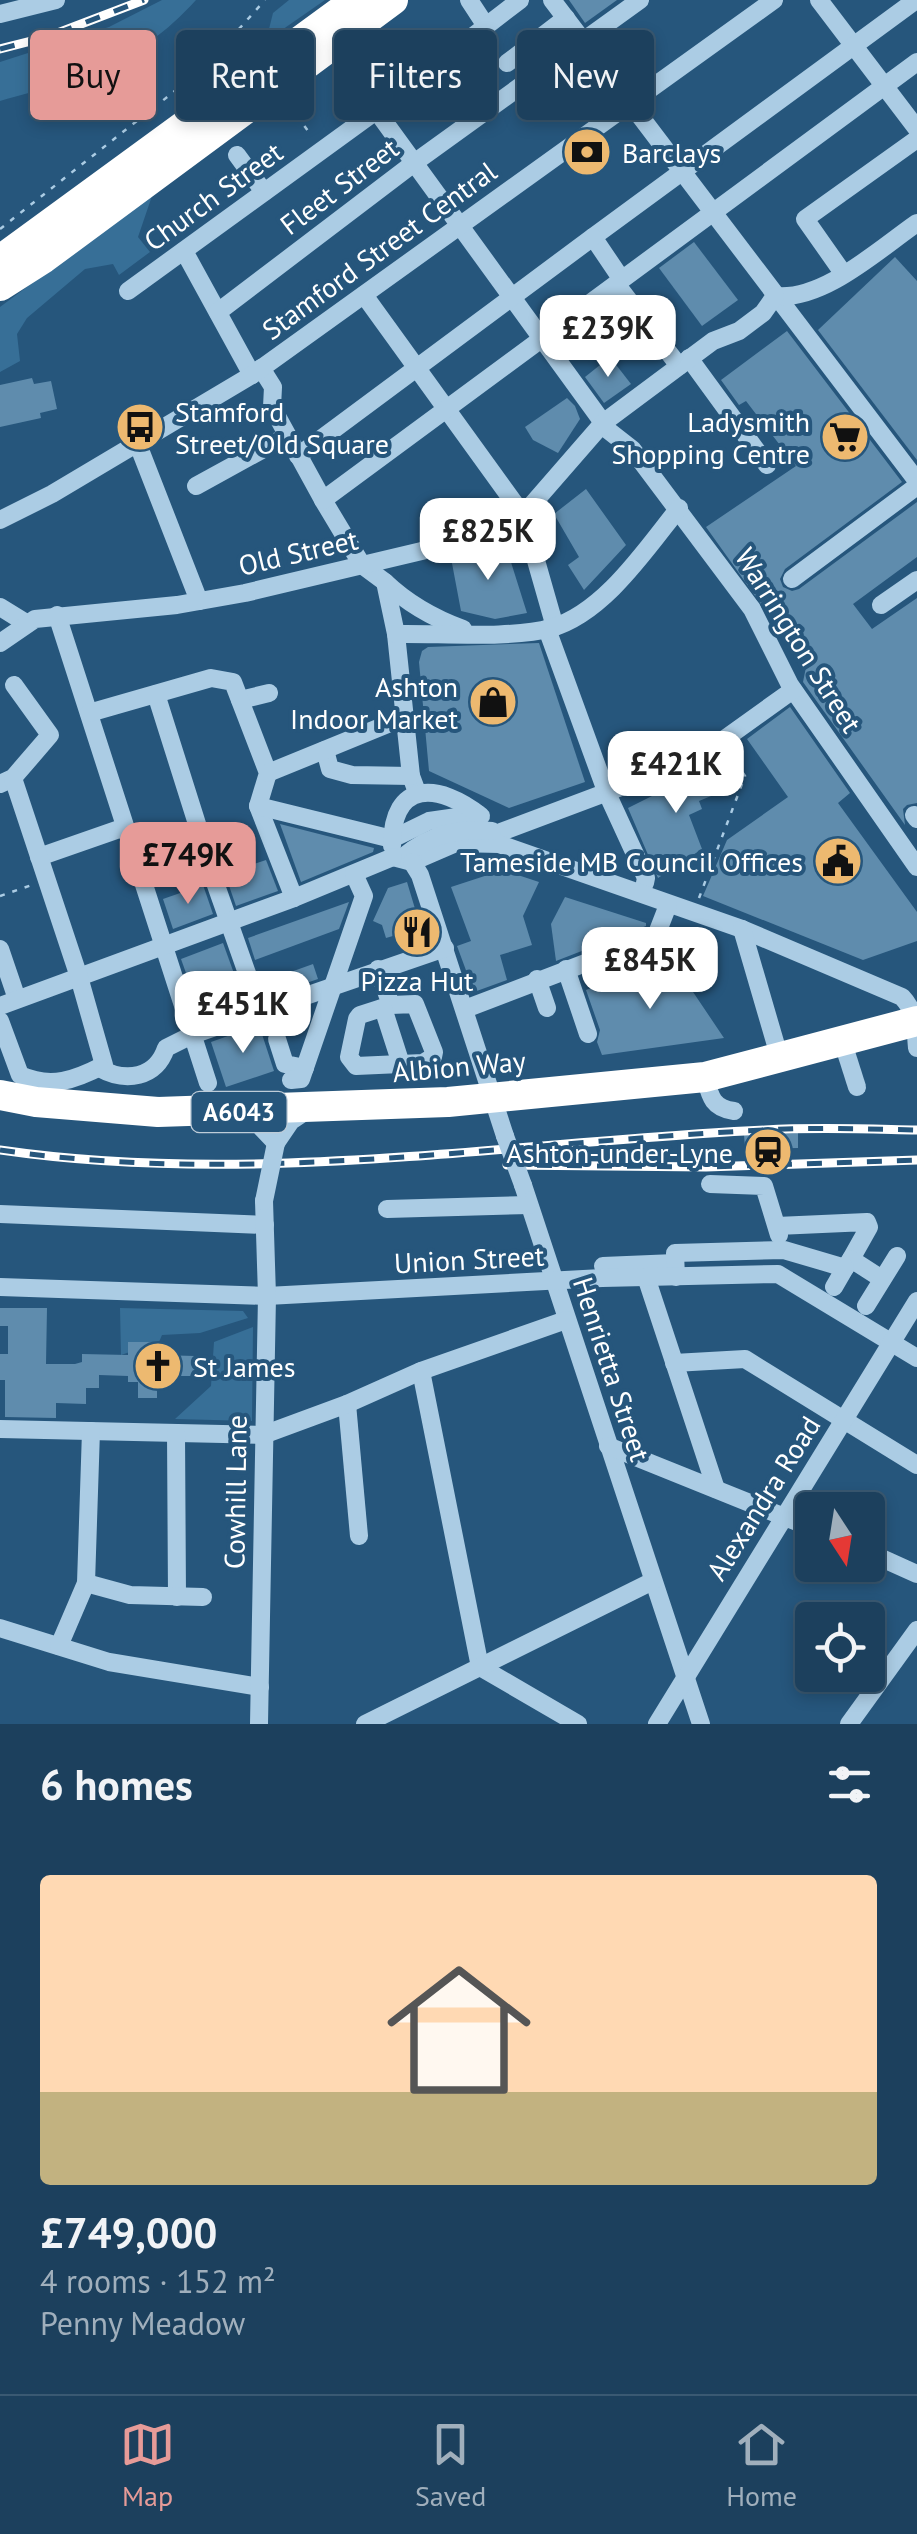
<!DOCTYPE html>
<html lang="en">
<head>
<meta charset="utf-8">
<style>
	:root { --surface:#1c405d; --page:#294b66; --text:#f1f3f6; --muted:#a0afbc; --line:#3a5972; --accent:#e69b98 }
	body { margin:0; font-family:"PT Sans",sans-serif; background:var(--page); color:var(--text); height:100vh; display:flex; flex-direction:column; font-size:38px; white-space:nowrap }
	* { box-sizing:border-box; margin:0 }
	p { font-size:32px; color:var(--muted) }
	.icon { flex:none; width:55px; height:55px; fill:none; stroke:currentColor; stroke-width:2; stroke-linecap:round; stroke-linejoin:round }
	.map { position:relative; height:1724px; overflow:hidden }
	.side { display:flex; flex-direction:column; background:var(--surface); flex:1 }
	.side>* { flex:none }
	.top-card { position:absolute; left:30px; top:30px; width:858px; height:90px; display:flex; gap:20px }
	.needle { width:65px; rotate:168deg }
	.buttons { position:absolute; left:795px; top:1492px; display:grid; gap:20px }
	.buttons a { display:grid; place-items:center; width:90px; height:90px; border-radius:10px; background:var(--surface); box-shadow:0 5px 15px #0003,0 0 0 2px var(--line); font-size:50px }
	.price { position:absolute; translate:-50% -85px; padding:0 22px; border-radius:20px; background:#fff; color:#222; font-size:32px; line-height:65px; filter:drop-shadow(0 2px 5px #0008) }
	.price::after { content:''; position:absolute; left:50%; top:60px; width:30px; height:22px; margin-left:-15px; background:inherit; clip-path:polygon(0 0,100% 0,50% 100%) }
	.price.on { background:var(--accent); color:#111 }
	ul { padding:0; list-style:none }
	li { display:grid; align-content:center; gap:20px; height:530px; padding:0 40px }
	li span { display:grid; place-items:center; height:310px; border-radius:10px; color:#555 }
	li>.icon { margin-inline-start:auto }
	span .icon { width:180px; height:180px; fill:#fffc; stroke-width:1 }
	li b { font-size:42px }
	h2 { display:flex; justify-content:space-between; align-items:center; height:120px; padding:0 40px; font-size:42px }
	.chip { padding:0 35px; border-radius:10px; background:var(--surface); box-shadow:0 5px 15px #0003,0 0 0 2px var(--line); font-size:35px; line-height:90px }
	.chip.on { background:var(--accent); color:#111 }
	.tabs { display:flex; justify-content:space-around; align-items:center; height:140px; border-top:2px solid var(--line); background:var(--surface); font-size:28px; color:var(--muted) }
	.tabs a { display:grid; justify-items:center; gap:5px }
	.tabs .on { color:var(--accent) }
	.map>svg:first-child { display:block }
	.green { fill:#376f97 }
	.building { fill:#5f8cad }
	.lines { fill:none; stroke-linecap:round; stroke-linejoin:round }
	.path { stroke:#abcce4; stroke-width:2.5; stroke-dasharray:5 8; stroke-linecap:butt }
	.minor { stroke:#abcce4; stroke-width:18 }
	.highway { stroke:#fff; stroke-width:30 }
	.rail-casing { stroke:#fff; stroke-width:9 }
	.rail { stroke:#26567c; stroke-width:5; stroke-dasharray:15; stroke-linecap:butt }
	.minor-bridge { stroke:#abcce4; stroke-width:18 }
	.labels { text-anchor:middle; dominant-baseline:central; stroke-width:8; stroke-linejoin:round; paint-order:stroke }
	.shield { fill:#26567c; stroke:#beccd8; stroke-width:2.5 }
	.shield-label { font-size:25px; font-weight:bold; fill:#fff }
	.poi-label { font-size:28px; fill:#fff; stroke:#26567c; text-anchor:end }
	.street-label { font-size:28px; fill:#fff; stroke:#26567c }
</style>
</head>
<body>
<div class="map">
<svg width="917" height="1724" viewBox="0 0 917 1724">
	<rect width="100%" height="100%" fill="#26567c"/>
	<!-- green -->
	<g class="green">
		<path d="M162 0H196C137 65 82 78 0 101V62L109 27Z"/>
		<path d="M289 0H325L266 41 273 13Z"/>
		<path d="M153 193 138 237 150 252 119 275 113 264 85 269 27 318 17 334 20 361 0 372V307Z"/>
		<path d="M120 1308 243 1311 248 1318 200 1333 162 1335 159 1342 121 1355Z"/>
		<path d="M253 1327 252 1421 175 1419 211 1386 214 1342Z"/>
	</g>
	<!-- building -->
	<g class="building">
		<path d="M569 0H617L585 23Z"/>
		<path d="M694 242 738 300 702 326 659 268Z"/>
		<path d="M895 257 917 281V460L818 330Z"/>
		<path d="M787 331 902 482 785 569 780 579 783 587 792 591 799 589 917 502V557L853 604 872 629 917 598V803L907 805 903 809 905 825 803 682 806 667 706 527 796 466 746 401 739 405 721 380Z"/>
		<path d="M610 357 631 384 604 403 585 377Z"/>
		<path d="M32 378 34 384 51 381 57 409 40 413 41 418 0 427V385Z"/>
		<path d="M567 398 575 406 580 419 558 453 533 440 525 427Z"/>
		<path d="M586 489 626 545 584 590 568 565 579 557 554 514Z"/>
		<path d="M503 537 527 613 495 619 461 611 451 558 476 553Z"/>
		<path d="M539 643 585 782 509 808 429 771 419 662 422 651 428 647Z"/>
		<path d="M790 707 850 793 838 803 917 912V941L863 960 703 896 727 840 788 797 747 739Z"/>
		<path d="M718 759 735 786 699 801 702 809 689 815 702 849 658 878 628 808 658 793 655 788 703 770Z"/>
		<path d="M280 824 374 848 373 852 301 882Z"/>
		<path d="M266 860 278 891 236 906 225 874Z"/>
		<path d="M503 870 539 882 523 916 532 945 500 955 507 980 474 992 457 946 471 941 451 887Z"/>
		<path d="M407 882 425 942 407 948 403 933 386 938 382 925 373 921 388 888Z"/>
		<path d="M203 885 213 914 173 929 163 899Z"/>
		<path d="M565 897 646 923V926L556 961 551 924Z"/>
		<path d="M349 902 339 929 255 960 248 938Z"/>
		<path d="M223 943 245 1004 202 1018 181 959Z"/>
		<path d="M679 962 688 967 689 986 724 1038 602 1055 597 1042 600 1030 586 990 635 971 637 977Z"/>
		<path d="M313 964 318 979 268 996 263 982Z"/>
		<path d="M259 1025 274 1071 226 1087 211 1042Z"/>
		<path d="M798 1133V1148L745 1149 744 1134Z"/>
		<path d="M0 1308H47L46 1364H75L82 1362V1354L128 1355V1342H159V1355L195 1356V1376H157V1398H138V1382H128V1376L99 1375V1388H86V1404L56 1403V1418L5 1417V1380H0V1354H8V1326H0Z"/>
	</g>
	<g class="lines">
		<!-- path -->
		<g class="path">
			<path d="M233 37 245 50"/>
			<path d="M289 105 311 135"/>
			<path d="M0 229 204 68 265 0"/>
			<path d="M0 896 32 885"/>
			<path d="M699 898 745 776 730 754"/>
		</g>
		<!-- minor -->
		<g class="minor">
			<path d="M469 0 486 26"/>
			<path d="M552 0 917 481"/>
			<path d="M819 0 917 129"/>
			<path d="M0 14 56 0"/>
			<path d="M341 62 609 431 632 449 752 609 790 685 917 867"/>
			<path d="M507 63 566 18"/>
			<path d="M237 155 264 192"/>
			<path d="M184 251 252 375"/>
			<path d="M843 273 805 219 917 139"/>
			<path d="M620 277 593 237 916 0"/>
			<path d="M617 285 679 366"/>
			<path d="M128 291 376 111 520 0"/>
			<path d="M364 295 523 515 555 627"/>
			<path d="M775 296C823 301 878 250 917 223"/>
			<path d="M218 312 414 163 640 0"/>
			<path d="M689 358 767 465"/>
			<path d="M261 368 273 387 272 407 323 500 362 565 385 582 396 634 411 776 417 792"/>
			<path d="M137 442 199 601"/>
			<path d="M298 456 593 237"/>
			<path d="M196 486 287 436"/>
			<path d="M323 500 917 62"/>
			<path d="M0 520 52 494 252 375 774 0"/>
			<path d="M792 579 917 486"/>
			<path d="M385 582C408 604 433 618 463 629"/>
			<path d="M881 605 917 580"/>
			<path d="M0 607 26 623"/>
			<path d="M57 615 208 1083"/>
			<path d="M547 629 606 791 646 878 645 883"/>
			<path d="M396 634C439 633 512 639 551 628 604 613 646 549 679 508"/>
			<path d="M0 643 35 619 177 605 245 593 447 545 523 515 603 423 713 341 739 331 763 313 775 296"/>
			<path d="M156 694 204 846"/>
			<path d="M240 700 269 693"/>
			<path d="M89 713 211 678 233 682 268 773 258 806 294 898"/>
			<path d="M325 750 330 769 352 775 411 776"/>
			<path d="M268 773 405 717"/>
			<path d="M0 784 13 778 50 735 14 685"/>
			<path d="M258 806 392 839 429 821 478 814"/>
			<path d="M914 815 917 819"/>
			<path d="M501 832 698 758 793 690"/>
			<path d="M392 846C392 779 439 783 481 816"/>
			<path d="M39 857 125 827"/>
			<path d="M393 857 412 862 456 843 499 844 742 929 902 997C917 1013 915 1027 917 1048"/>
			<path d="M403 857C431 834 457 828 492 831"/>
			<path d="M412 862 420 875 505 1136"/>
			<path d="M212 874 260 1010"/>
			<path d="M742 929 780 1059"/>
			<path d="M0 949 17 999"/>
			<path d="M378 969 391 1005 415 1004 434 1052 433 1057 423 1063 356 1066 349 1057 357 1019 360 1015 391 1005"/>
			<path d="M566 969 588 1034"/>
			<path d="M537 979 547 1008"/>
			<path d="M0 1006 294 898 393 857"/>
			<path d="M383 1008 401 1064"/>
			<path d="M465 1009 656 936 668 905"/>
			<path d="M0 1021 20 1075C51 1089 75 1080 104 1065L79 977 13 778"/>
			<path d="M277 1039 285 1064 305 1068"/>
			<path d="M843 1043 857 1087"/>
			<path d="M99 1068C126 1083 156 1078 166 1048L192 1035 445 948"/>
			<path d="M705 1077C710 1096 712 1108 734 1111"/>
			<path d="M291 1080 301 1079 364 896 354 874"/>
			<path d="M236 1115 257 1123 276 1143 291 1121 306 1111"/>
			<path d="M710 1184 764 1186 779 1235"/>
			<path d="M523 1185 701 1724"/>
			<path d="M387 1209 529 1205"/>
			<path d="M0 1214 265 1225"/>
			<path d="M777 1226 867 1222 869 1227 851 1259"/>
			<path d="M603 1266 675 1263"/>
			<path d="M845 1268 851 1259 882 1279"/>
			<path d="M646 1277 716 1489"/>
			<path d="M676 1277 675 1253 784 1250 845 1268 834 1287"/>
			<path d="M0 1287 267 1296 602 1278 778 1274 917 1358"/>
			<path d="M866 1306 897 1256"/>
			<path d="M674 1363 745 1359 917 1465"/>
			<path d="M421 1371 480 1667 578 1724"/>
			<path d="M347 1404 359 1536"/>
			<path d="M0 1429 263 1435 347 1404 421 1371 566 1320"/>
			<path d="M176 1433 177 1597"/>
			<path d="M608 1446 812 1528"/>
			<path d="M868 1552 917 1574"/>
			<path d="M86 1583 130 1595 203 1597"/>
			<path d="M0 1628 109 1662 260 1687"/>
			<path d="M59 1646 86 1583 91 1431"/>
			<path d="M259 1724 267 1296 264 1201"/>
			<path d="M365 1724 653 1581"/>
			<path d="M657 1724 917 1301"/>
			<path d="M849 1724 917 1630"/>
		</g>
		<!-- highway -->
		<g class="highway">
			<path d="M0 260 356 0"/>
			<path d="M0 286 44 258 393 0"/>
			<path d="M0 1095 36 1102 158 1112 448 1102 705 1077 917 1021"/>
		</g>
		<!-- rail casing -->
		<g class="rail-casing">
			<g id="rail">
				<path d="M0 49 47 37 144 0"/>
				<path d="M0 1150C255 1187 510 1142 765 1130 816 1127 866 1129 917 1130"/>
				<path d="M507 1165 706 1167 917 1160"/>
			</g>
		</g>
		<!-- rail -->
		<use href="#rail" class="rail"/>
		<!-- minor-bridge -->
		<g class="minor-bridge">
			<path d="M505 1136 523 1185"/>
			<path d="M264 1201 276 1143"/>
		</g>
	</g>
	<!-- icons -->
	<defs>
		<g id="bank-disc" transform="scale(2.5)"><circle r="9.5" fill="#edb970" stroke="#26567c"/><path d="M-6-4H6V4H-6ZM0-2.3a2.3 2.3 0 1 0 0 4.6a2.3 2.3 0 1 0 0-4.6Z" fill="#111"/></g>
		<g id="bus-disc" transform="scale(2.5)"><circle r="9.5" fill="#edb970" stroke="#26567c"/><path d="M-5-6H5V4H4V6H2V4H-2V6H-4V4H-5ZM-3.5-4V0h7V-4ZM-3.5 1.2v1.5H-2V1.2ZM2 1.2v1.5H3.5V1.2Z" fill="#111"/></g>
		<g id="supermarket-disc" transform="scale(2.5)"><circle r="9.5" fill="#edb970" stroke="#26567c"/><path d="M-6-5.5h2.5l.6 2H6L4.5 2H-2.5L-4.4-4H-6ZM-1.5 3.2a1.3 1.3 0 1 0 .1 0ZM3 3.2a1.3 1.3 0 1 0 .1 0Z" fill="#111"/></g>
		<g id="shop-disc" transform="scale(2.5)"><circle r="9.5" fill="#edb970" stroke="#26567c"/><path d="M-5-2.5h2.3a2.7 3.5 0 0 1 5.4 0H5L5.5 6h-11ZM-1.5-2.5h3a1.5 2.3 0 0 0-3 0Z" fill="#111"/></g>
		<g id="civic-disc" transform="scale(2.5)"><circle r="9.5" fill="#edb970" stroke="#26567c"/><path d="M-.6-6.5H3V-4.5H.6V-3L4-1V1h2V6H-6V1h2V-1L-.6-3ZM-1.2 2.5V6h2.4V2.5Z" fill="#111"/></g>
		<g id="restaurant-disc" transform="scale(2.5)"><circle r="9.5" fill="#edb970" stroke="#26567c"/><path d="M-5-6h1v4h1v-4h1v4h1v-4h1v5L-1.5 .5V6h-2V.5L-5-1ZM5-6V6H3V1.5H1.5Q1.5-4 5-6Z" fill="#111"/></g>
		<g id="station-disc" transform="scale(2.5)"><circle r="9.5" fill="#edb970" stroke="#26567c"/><path d="M-3-6H3Q5-6 5-4V2Q5 4 3 4L4.5 6H3L1.5 4h-3L-3 6H-4.5L-3 4Q-5 4-5 2V-4Q-5-6-3-6ZM-3.5-4v3h7v-3ZM-3.5 1v1.5H-2V1ZM2 1v1.5H3.5V1Z" fill="#111"/></g>
		<g id="church-disc" transform="scale(2.5)"><circle r="9.5" fill="#edb970" stroke="#26567c"/><path d="M-1.2-6h2.4v3.5h3.3v2.4h-3.3V6h-2.4V-.1h-3.3v-2.4h3.3Z" fill="#111"/></g>
	</defs>
	<g fill-rule="evenodd">
		<use href="#bank-disc" x="587" y="152"/>
		<use href="#bus-disc" x="140" y="427"/>
		<use href="#supermarket-disc" x="845" y="437"/>
		<use href="#shop-disc" x="493" y="702"/>
		<use href="#civic-disc" x="838" y="861"/>
		<use href="#restaurant-disc" x="417" y="932"/>
		<use href="#station-disc" x="768" y="1152"/>
		<use href="#church-disc" x="158" y="1366"/>
	</g>
	<g class="labels">
		<!-- shield labels -->
		<rect class="shield" x="191.5" y="1092" width="95" height="40" rx="8"/>
		<g class="shield-label">
			<text x="239" y="1112">A6043</text>
		</g>
		<!-- poi labels -->
		<g class="poi-label">
			<text x="622" y="152" text-anchor="start">Barclays</text>
			<text x="175" y="411" text-anchor="start">Stamford<tspan x="175" dy="32">Street/Old Square</tspan></text>
			<text x="810" y="421">Ladysmith<tspan x="810" dy="32">Shopping Centre</tspan></text>
			<text x="458" y="686">Ashton<tspan x="458" dy="32">Indoor Market</tspan></text>
			<text x="803" y="861">Tameside MB Council Offices</text>
			<text x="417" y="980" text-anchor="middle">Pizza Hut</text>
			<text x="733" y="1152">Ashton-under-Lyne</text>
			<text x="193" y="1366" text-anchor="start">St James</text>
		</g>
		<!-- street labels -->
		<g class="street-label">
			<text transform="translate(339 186) rotate(-37)">Fleet Street</text>
			<text transform="translate(213 196) rotate(-36)">Church Street</text>
			<text transform="translate(379 250) rotate(-36)">Stamford Street Central</text>
			<text transform="translate(298 552) rotate(-13)">Old Street</text>
			<text transform="translate(799 640) rotate(58)">Warrington Street</text>
			<text transform="translate(459 1066) rotate(-5)">Albion Way</text>
			<text transform="translate(469 1259) rotate(-3)">Union Street</text>
			<text transform="translate(612 1369) rotate(72)">Henrietta Street</text>
			<text transform="translate(235 1492) rotate(-89)">Cowhill Lane</text>
			<text transform="translate(763 1498) rotate(-58)">Alexandra Road</text>
		</g>
	</g>
</svg>
<div class="buttons">
<a><svg class="needle" viewBox="-14 -14 28 28"><path d="M0-13l5 13h-10z" fill="#e53935"/><path d="M0 13l5-13h-10z" fill="#a0afbc"/></svg></a>
<a><svg class="icon" aria-label="locate" viewBox="0 0 24 24"><circle cx="12" cy="12" r="6"/><path d="M12 2v4M12 18v4M2 12h4M18 12h4"/></svg></a>
</div>
<b class="price" style="left:608px;top:380px">£239K</b>
<b class="price" style="left:488px;top:583px">£825K</b>
<b class="price" style="left:676px;top:816px">£421K</b>
<b class="price on" style="left:188px;top:907px">£749K</b>
<b class="price" style="left:650px;top:1012px">£845K</b>
<b class="price" style="left:243px;top:1056px">£451K</b>
<div class="top-card">
<a class="chip on">Buy</a>
<a class="chip">Rent</a>
<a class="chip">Filters</a>
<a class="chip">New</a>
</div>
</div>
<section class="side">
<h2>6 homes<svg class="icon" aria-label="filters" viewBox="0 0 24 24"><path d="M4 7h16M4 17h16"/><circle cx="9" cy="7" r="2"/><circle cx="15" cy="17" r="2"/></svg></h2>
<ul>
<li><span style="background:linear-gradient(#ffd9b3 70%,#c2b280 0)"><svg class="icon" aria-label="home" viewBox="0 0 24 24"><path d="M3 11l9-7 9 7M6 9v11h12V9"/></svg></span><div><b>£749,000</b><p>4 rooms · 152 m²</p><p>Penny Meadow</p></div></li>
</ul>
</section>
<nav class="tabs">
<a class="on"><svg class="icon" aria-label="map" viewBox="0 0 24 24"><path d="M3 6l6-2 6 2 6-2v14l-6 2-6-2-6 2zM9 4v14M15 6v14"/></svg>Map</a>
<a><svg class="icon" aria-label="saved" viewBox="0 0 24 24"><path d="M7 4h10v16l-5-4-5 4z"/></svg>Saved</a>
<a><svg class="icon" aria-label="home" viewBox="0 0 24 24"><path d="M3 11l9-7 9 7M6 9v11h12V9"/></svg>Home</a>
</nav>
</body>
</html>
